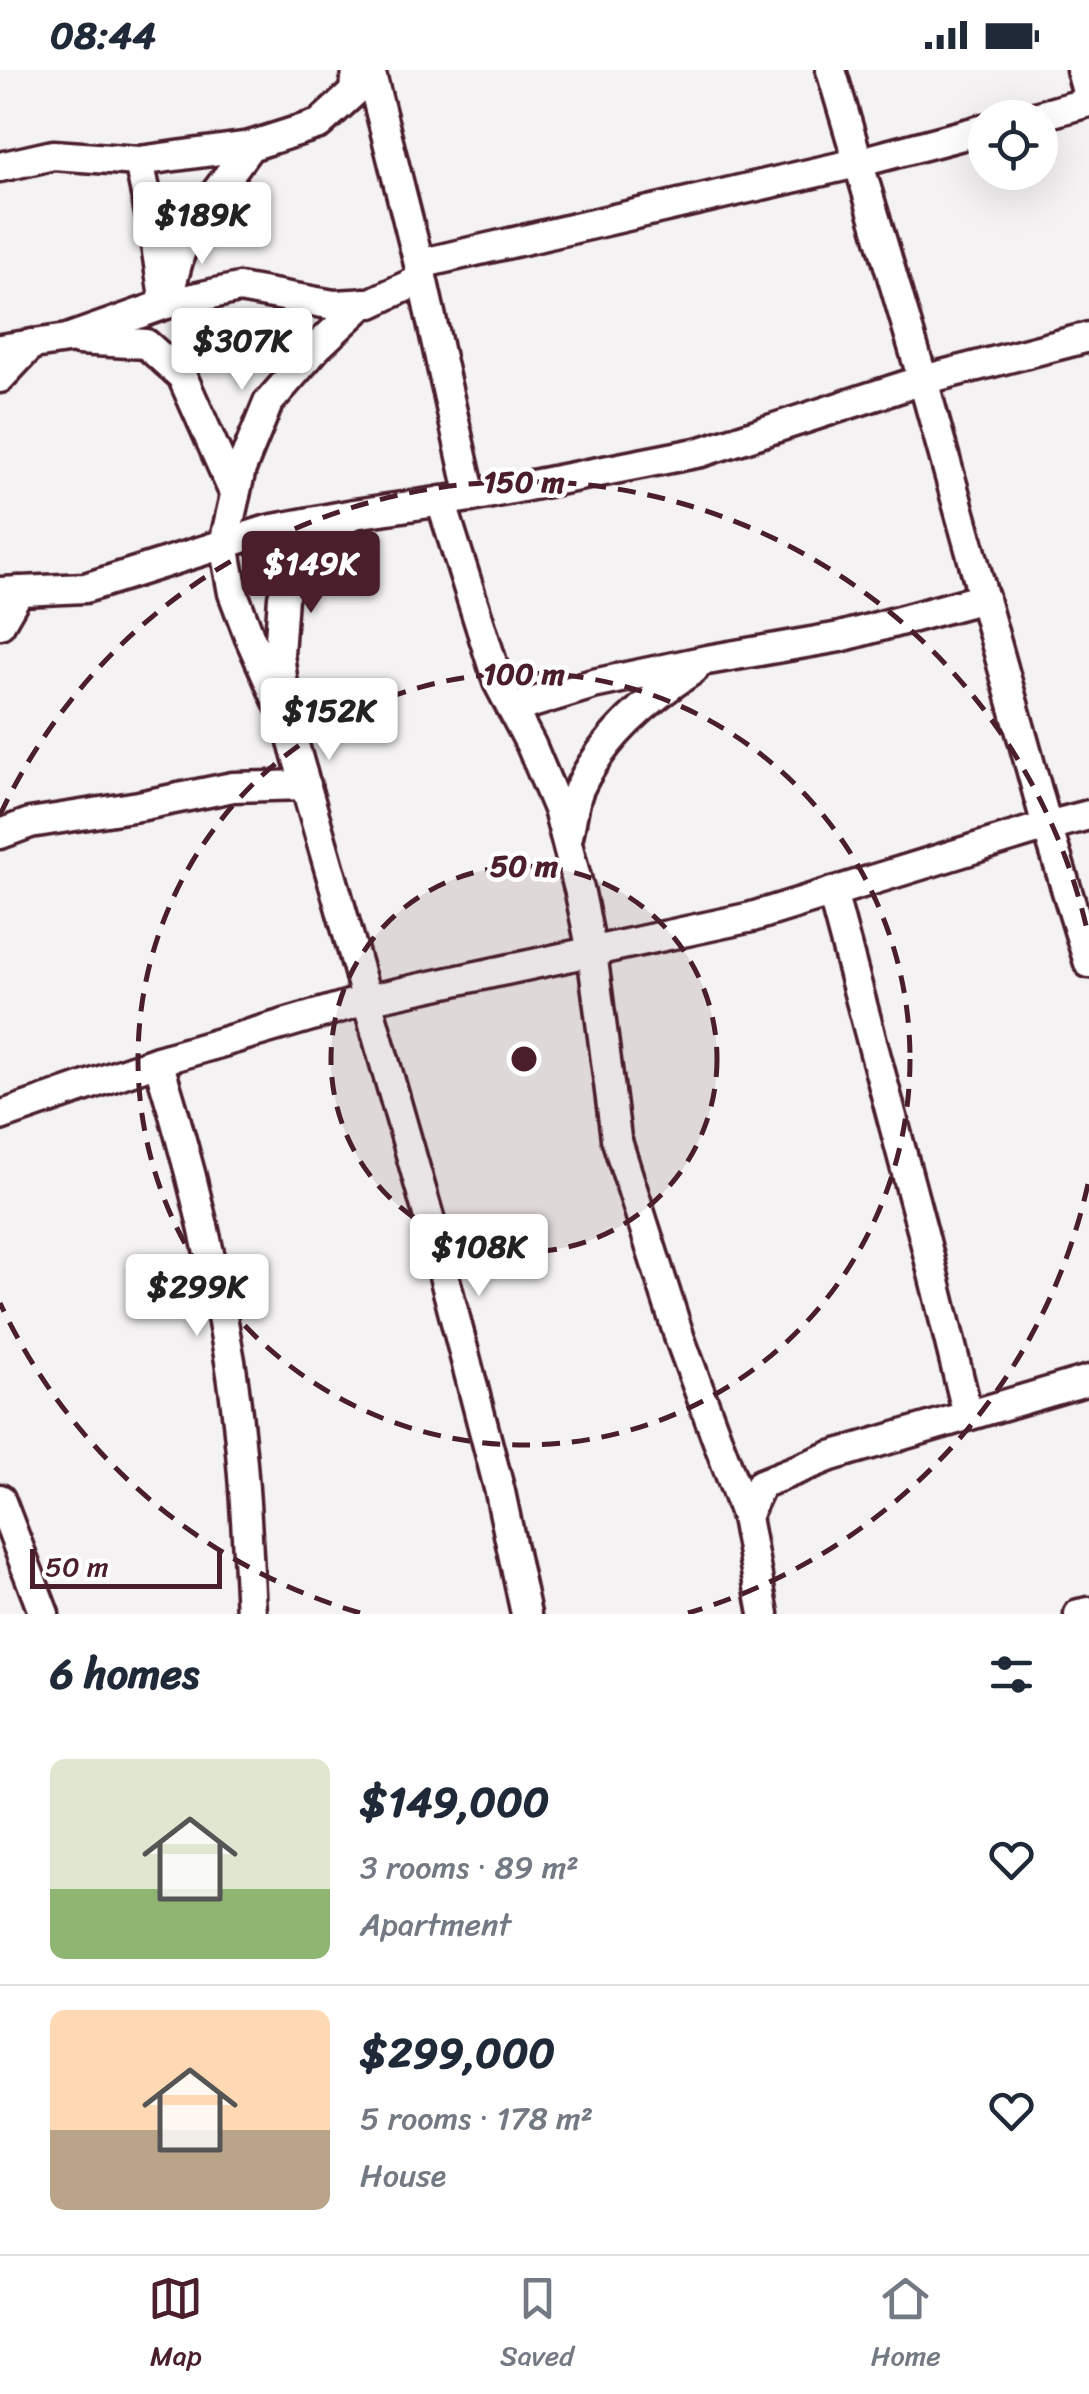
<!DOCTYPE html>
<html lang="en">
<head>
<meta charset="utf-8">
<style>
	:root { --surface:#fff; --page:#f2f2f3; --text:#1f2937; --muted:#747a83; --line:#e0e1e3; --accent:#4a1f2b }
	body { margin:0; font-family:Sriracha,sans-serif; background:var(--page); color:var(--text); height:100vh; display:flex; flex-direction:column; font-size:38px; white-space:nowrap }
	* { box-sizing:border-box; margin:0 }
	p { font-size:32px; color:var(--muted) }
	.icon { flex:none; width:55px; height:55px; fill:none; stroke:currentColor; stroke-width:2; stroke-linecap:round; stroke-linejoin:round }
	.map { position:relative; height:1544px; overflow:hidden }
	.drawer { display:flex; flex-direction:column; background:var(--surface); flex:1 }
	.drawer>* { flex:none }
	.tools { position:absolute; left:968px; top:30px; display:grid; gap:20px }
	.tools a { display:grid; place-items:center; width:90px; height:90px; border-radius:50%; background:var(--surface); box-shadow:0 10px 40px #0002; font-size:50px }
	.scale { position:absolute; left:30px; bottom:25px; width:192px; box-sizing:border-box; padding-left:10px; border:5px solid #4a1f2b; border-top:0; font-size:28px; line-height:35px; white-space:nowrap; color:#4a1f2b; -webkit-text-stroke:8px #fff; paint-order:stroke }
	.price { position:absolute; translate:-50% -85px; padding:0 22px; border-radius:10px; background:#fff; color:#222; font-size:32px; line-height:65px; filter:drop-shadow(0 2px 5px #0008) }
	.price::after { content:''; position:absolute; left:50%; top:60px; width:30px; height:22px; margin-left:-15px; background:inherit; clip-path:polygon(0 0,100% 0,50% 100%) }
	.price.on { background:var(--accent); color:#fff }
	ul { padding:0; list-style:none }
	li { display:flex; align-items:center; gap:30px; height:250px; padding:0 50px }
	li+li { border-top:2px solid var(--line) }
	li span { display:grid; place-items:center; flex:none; width:280px; height:200px; border-radius:15px; color:#555 }
	li>.icon { margin-inline-start:auto }
	span .icon { width:120px; height:120px; fill:#fffc; stroke-width:1 }
	li b { font-size:42px }
	h2 { display:flex; justify-content:space-between; align-items:center; height:120px; padding:0 50px; font-size:42px }
	.status { display:flex; justify-content:space-between; align-items:center; height:70px; padding:0 50px; background:var(--surface); direction:ltr }
	.status svg { height:28px; fill:currentColor }
	.dock { display:flex; justify-content:space-around; align-items:center; height:140px; border-top:2px solid var(--line); background:var(--surface); font-size:28px; color:var(--muted) }
	.dock a { display:grid; justify-items:center; gap:5px }
	.dock .on { color:var(--accent) }
	.map>svg:first-child { display:block }
	.lines { fill:none; stroke-linecap:round; stroke-linejoin:round }
	.minor-casing { stroke:#4a1f2b; stroke-width:35 }
	.minor { stroke:#fff; stroke-width:28 }
	.ring { fill:none; stroke:#4a1f2b; stroke-width:5; stroke-dasharray:18 12 }
	.centre { fill:#4a1f2b; stroke:#fff; stroke-width:5 }
	.ring-label { font-size:30px; text-anchor:middle; font-weight:bold; fill:#4a1f2b; stroke:#fff; stroke-width:9; stroke-linejoin:round; paint-order:stroke }
</style>
</head>
<body>
<div class="status"><b>08:44</b><svg viewBox="0 0 49 12"><path d="M0 12V9h3v3zM5 12V6h3v6zM10 12V3h3v9zM15 12V0h3v12zM26 1h20v11H26zM47 4h2v5h-2z"/></svg></div>
<div class="map">
<svg width="1089" height="1544" viewBox="0 0 1089 1544">
	<rect width="100%" height="100%" fill="#f4f2f2"/>
	<filter id="ink" filterUnits="userSpaceOnUse"><feTurbulence type="fractalNoise" baseFrequency=".01" numOctaves="2"/><feDisplacementMap in="SourceGraphic" scale="20" xChannelSelector="R" yChannelSelector="G"/><feConvolveMatrix kernelMatrix="1 2 1 2 8 2 1 2 1" color-interpolation-filters="sRGB"/></filter>
	<g filter="url(#ink)">
		<g class="lines">
			<!-- minor casing -->
			<g class="minor-casing">
				<g id="minor">
					<path d="M831 0 923 310 1047 756 1089 893"/>
					<path d="M1081 0 1089 29"/>
					<path d="M1031 48 1089 32"/>
					<path d="M139 91 154 162 164 227"/>
					<path d="M0 97 53 85 139 91 250 76 319 54 353 23 358 0"/>
					<path d="M419 194 857 93 985 59"/>
					<path d="M364 233 317 277 268 333 241 399 224 474 233 523 250 568 288 654 428 1144 500 1422 526 1544"/>
					<path d="M166 234 180 183 200 144 250 76"/>
					<path d="M78 270 146 274 182 306 235 425"/>
					<path d="M0 279 67 269 166 234 239 218 334 235 371 233 422 209"/>
					<path d="M0 308 32 274"/>
					<path d="M471 427 701 382 923 310 1089 267"/>
					<path d="M441 431 498 612 531 675 558 739 580 823 592 882 616 1068 680 1269 746 1447"/>
					<path d="M0 522 85 518 268 460 354 444 471 427 419 194 370 0"/>
					<path d="M0 554 19 521"/>
					<path d="M284 623 279 584 283 527 301 484 348 448"/>
					<path d="M512 639 593 614 707 590 840 567 984 528"/>
					<path d="M0 764 30 753 139 736 233 717 306 715"/>
					<path d="M568 766C572 751 573 733 579 719 603 667 647 630 694 599"/>
					<path d="M832 822 924 1167 968 1345"/>
					<path d="M158 991C189 1090 213 1189 230 1291 243 1374 247 1460 251 1544"/>
					<path d="M0 1046 158 991 366 930 752 847 1047 756 1089 745"/>
					<path d="M0 1429 44 1544"/>
					<path d="M764 1544 746 1447 761 1414 831 1386 1089 1310"/>
					<path d="M1079 1544 1089 1542"/>
				</g>
			</g>
			<!-- minor -->
			<use href="#minor" class="minor"/>
		</g>
	</g>
	<!-- distance rings -->
	<circle cx="524" cy="989" r="193" fill="#4a1f2b" fill-opacity=".12"/>
	<g class="ring">
		<circle cx="524" cy="989" r="193"/>
		<circle cx="524" cy="989" r="386"/>
		<path d="M1088 1114A578 578 0 0 1 688 1543M360 1543A578 578 0 0 1 0 1233M0 745A578 578 0 0 1 1088 864"/>
	</g>
	<circle cx="524" cy="989" r="15" class="centre"/>
	<g class="ring-label">
		<text x="524" y="422">150 m</text>
		<text x="524" y="614">100 m</text>
		<text x="524" y="806">50 m</text>
	</g>
</svg>
<div class="tools">
<a><svg class="icon" aria-label="locate" viewBox="0 0 24 24"><circle cx="12" cy="12" r="6"/><path d="M12 2v4M12 18v4M2 12h4M18 12h4"/></svg></a>
</div>
<div class="scale">50 m</div>
<b class="price" style="left:202px;top:197px">$189K</b>
<b class="price" style="left:242px;top:323px">$307K</b>
<b class="price on" style="left:311px;top:546px">$149K</b>
<b class="price" style="left:329px;top:693px">$152K</b>
<b class="price" style="left:479px;top:1229px">$108K</b>
<b class="price" style="left:197px;top:1269px">$299K</b>
</div>
<section class="drawer">
<h2>6 homes<svg class="icon" aria-label="filters" viewBox="0 0 24 24"><path d="M4 7h16M4 17h16"/><circle cx="9" cy="7" r="2"/><circle cx="15" cy="17" r="2"/></svg></h2>
<ul>
<li><span style="background:linear-gradient(#dfe7d0 65%,#8fb573 0)"><svg class="icon" aria-label="home" viewBox="0 0 24 24"><path d="M3 11l9-7 9 7M6 9v11h12V9"/></svg></span><div><b>$149,000</b><p>3 rooms · 89 m²</p><p>Apartment</p></div><svg class="icon" aria-label="heart" viewBox="0 0 24 24"><path d="M12 20l-8-8c-3-5 5-10 8-4 3-6 11-1 8 4z"/></svg></li>
<li><span style="background:linear-gradient(#ffd9b3 60%,#b9a48a 0)"><svg class="icon" aria-label="home" viewBox="0 0 24 24"><path d="M3 11l9-7 9 7M6 9v11h12V9"/></svg></span><div><b>$299,000</b><p>5 rooms · 178 m²</p><p>House</p></div><svg class="icon" aria-label="heart" viewBox="0 0 24 24"><path d="M12 20l-8-8c-3-5 5-10 8-4 3-6 11-1 8 4z"/></svg></li>
</ul>
</section>
<nav class="dock">
<a class="on"><svg class="icon" aria-label="map" viewBox="0 0 24 24"><path d="M3 6l6-2 6 2 6-2v14l-6 2-6-2-6 2zM9 4v14M15 6v14"/></svg>Map</a>
<a><svg class="icon" aria-label="saved" viewBox="0 0 24 24"><path d="M7 4h10v16l-5-4-5 4z"/></svg>Saved</a>
<a><svg class="icon" aria-label="home" viewBox="0 0 24 24"><path d="M3 11l9-7 9 7M6 9v11h12V9"/></svg>Home</a>
</nav>
</body>
</html>
